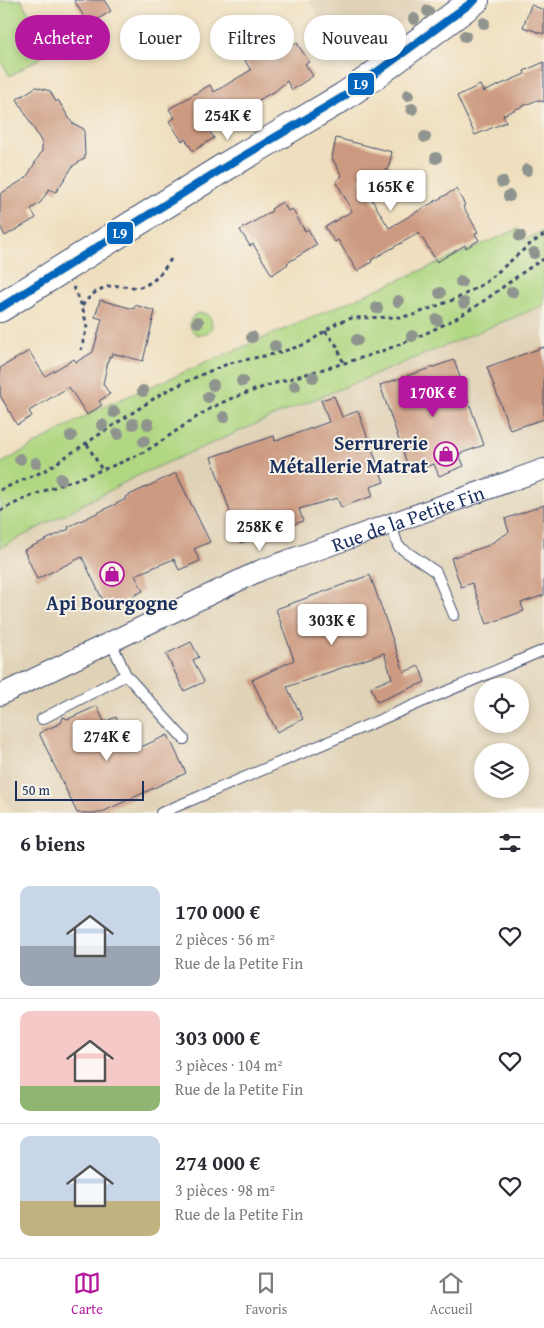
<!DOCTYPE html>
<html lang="fr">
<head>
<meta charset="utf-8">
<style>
	:root { --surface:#fff; --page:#f7f7f7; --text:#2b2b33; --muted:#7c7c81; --line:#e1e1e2; --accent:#b5179e }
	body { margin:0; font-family:"Gentium Book Plus",serif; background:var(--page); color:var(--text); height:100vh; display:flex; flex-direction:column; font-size:19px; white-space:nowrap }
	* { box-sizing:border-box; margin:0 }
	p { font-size:16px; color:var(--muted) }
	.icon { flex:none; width:28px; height:28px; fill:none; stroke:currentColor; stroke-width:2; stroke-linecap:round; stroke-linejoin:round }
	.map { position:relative; height:813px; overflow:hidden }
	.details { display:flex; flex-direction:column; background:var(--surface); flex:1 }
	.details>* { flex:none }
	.banner { position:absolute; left:15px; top:15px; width:515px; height:45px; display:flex; gap:10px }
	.fabs { position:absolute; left:474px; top:678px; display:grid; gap:10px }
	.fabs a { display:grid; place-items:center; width:55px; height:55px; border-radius:50%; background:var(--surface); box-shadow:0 2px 8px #0003; font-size:25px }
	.scale { position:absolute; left:15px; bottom:12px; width:129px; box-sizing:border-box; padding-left:5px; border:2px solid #1b2f5e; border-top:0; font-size:14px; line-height:18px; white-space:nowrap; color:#1b2f5e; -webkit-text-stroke:4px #f7f3e8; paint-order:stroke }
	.price { position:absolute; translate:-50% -42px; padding:0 11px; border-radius:5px; background:#fff; color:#222; font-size:16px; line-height:32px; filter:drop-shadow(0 1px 2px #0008) }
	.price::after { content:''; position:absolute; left:50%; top:30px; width:15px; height:11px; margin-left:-8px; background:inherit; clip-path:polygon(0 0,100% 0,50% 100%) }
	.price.current { background:var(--accent); color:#fff }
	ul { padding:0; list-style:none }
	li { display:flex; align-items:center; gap:15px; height:125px; padding:0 20px }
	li+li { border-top:1px solid var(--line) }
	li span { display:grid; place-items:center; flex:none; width:140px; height:100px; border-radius:10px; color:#555 }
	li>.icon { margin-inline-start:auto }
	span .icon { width:60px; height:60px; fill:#fffc; stroke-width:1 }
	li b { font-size:21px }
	h2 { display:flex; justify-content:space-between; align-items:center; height:60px; padding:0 20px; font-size:21px }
	.tag { padding:0 18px; border-radius:22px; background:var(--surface); box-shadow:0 2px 8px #0003; font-size:18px; line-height:45px }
	.tag.current { background:var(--accent); color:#fff }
	.dock { display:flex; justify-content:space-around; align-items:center; height:70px; border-top:1px solid var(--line); background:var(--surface); font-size:14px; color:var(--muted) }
	.dock a { display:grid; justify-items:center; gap:2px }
	.dock .current { color:var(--accent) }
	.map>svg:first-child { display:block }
	.built { fill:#e0d2b6; fill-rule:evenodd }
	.green { fill:#b0d782; stroke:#668370 }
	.building { fill:#cc9a80 }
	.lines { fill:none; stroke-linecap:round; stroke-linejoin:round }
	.lane-casing { stroke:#3b496c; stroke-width:12 }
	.street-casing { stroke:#3b496c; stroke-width:22 }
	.secondary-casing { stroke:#3b496c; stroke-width:30 }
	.path { stroke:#3b496c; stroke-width:3; stroke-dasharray:4 4; stroke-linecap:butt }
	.lane { stroke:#fff; stroke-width:10 }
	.street { stroke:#fff; stroke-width:20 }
	.secondary { stroke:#fff; stroke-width:28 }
	.bus-1-casing { stroke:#f7f3e8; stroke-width:11 }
	.bus-1 { stroke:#0065bd; stroke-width:8 }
	.tree { fill:#8f958e }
	.labels { text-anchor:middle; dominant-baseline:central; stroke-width:4; stroke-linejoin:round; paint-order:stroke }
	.poi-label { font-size:20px; font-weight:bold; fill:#1b2f5e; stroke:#f7f3e8; text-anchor:end }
	.street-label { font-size:20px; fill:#1b2f5e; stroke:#f7f3e8 }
	.line-badge { stroke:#f7f3e8; stroke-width:2 }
	.badge-label { font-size:14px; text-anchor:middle; font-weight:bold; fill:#fff }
</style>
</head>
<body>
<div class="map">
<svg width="544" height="813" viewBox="0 0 544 813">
	<rect width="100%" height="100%" fill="#f7f3e8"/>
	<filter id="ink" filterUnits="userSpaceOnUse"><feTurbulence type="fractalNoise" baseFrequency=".02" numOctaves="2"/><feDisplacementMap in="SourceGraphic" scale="10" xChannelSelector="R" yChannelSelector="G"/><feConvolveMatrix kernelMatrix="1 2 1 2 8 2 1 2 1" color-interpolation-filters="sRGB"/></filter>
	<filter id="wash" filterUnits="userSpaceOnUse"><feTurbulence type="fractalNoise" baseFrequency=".0096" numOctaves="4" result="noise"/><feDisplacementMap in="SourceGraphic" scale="20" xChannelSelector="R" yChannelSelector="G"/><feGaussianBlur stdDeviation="1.12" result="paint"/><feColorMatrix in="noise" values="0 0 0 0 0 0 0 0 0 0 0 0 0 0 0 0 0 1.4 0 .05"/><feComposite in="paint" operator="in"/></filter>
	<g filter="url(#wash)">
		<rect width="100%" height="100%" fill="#efdfbe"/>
		<!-- built -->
		<g class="built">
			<path d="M309 0H433L346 60Z"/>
			<path d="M544 305V813H13L0 793V548L139 475 279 414ZM482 686H520V724H482ZM482 751H520V789H482Z"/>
		</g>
		<!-- green -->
		<g class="green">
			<path d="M0 0H21L52 51 10 76 0 60Z"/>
			<path d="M518 229 523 240 544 231V305L279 414 139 475 0 548V464L98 409Z"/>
			<circle cx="201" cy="324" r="11"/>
		</g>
		<g id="blocks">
			<!-- building -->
			<g class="building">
				<path d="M74 0H104L111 11 89 25Z"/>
				<path d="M531 5 544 10V34L523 27Z"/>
				<path d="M286 37 291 46 297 43 309 62 305 64 313 76 292 90 287 81 274 92 271 93 245 108 225 123 208 129 214 138 193 151 185 139 182 141 169 121 175 118 169 109 210 85 214 92 251 70 245 61Z"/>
				<path d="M544 62V102L537 100 503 115 506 122 475 135 457 96 480 85 483 92 525 74 524 71Z"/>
				<path d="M36 87 50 91 56 102 58 100 72 123 84 129 85 158 73 166 56 192 49 189 41 202 31 209 36 218 5 236 0 226V194L26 178 42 151V143L17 99Z"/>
				<path d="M336 138 392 152 388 170 385 169 382 183 359 178 389 228 456 189 465 205 463 206 478 232 475 234 479 240 466 248 465 245 437 262 419 233 371 260 372 262 357 271 338 240 335 242 325 227 352 211 336 181 342 176 332 158Z"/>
				<path d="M282 202 288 211 292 209 305 231 308 229 317 245 287 263 288 264 272 275 253 244 250 246 240 230 272 211 271 209Z"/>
				<path d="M100 300 134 309 135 305 155 311 143 361 112 353 111 357H109L103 384 110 394 99 401 102 405 87 415 69 387 29 411 32 416 17 425 0 395V368L29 351 45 376 74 359 76 362 93 352 102 319 95 317Z"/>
				<path d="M544 347V419L510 430 487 367Z"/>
				<path d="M454 360 484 445 459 454 464 466 439 476 434 464 410 472 380 385Z"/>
				<path d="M334 396 342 417 358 411 384 482 370 487 373 496 341 507 337 498 299 509 303 521 241 543 211 457 274 436 275 441 329 422 321 400Z"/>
				<path d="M176 473 210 542 194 549 200 561 179 570 174 559 135 575 143 591 107 609 82 557 37 579 24 550 69 529 68 527 126 499 125 497Z"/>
				<path d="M544 505V595L521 603 524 611 487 624 472 583 461 587 451 558 487 546 509 532 505 519Z"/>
				<path d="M370 575 404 672 419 666 425 682 377 702 371 687 392 678 384 653 287 687 303 719 277 732 252 680 294 660 276 609Z"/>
				<path d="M191 642 199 657 193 660 204 682 184 691 166 654Z"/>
				<path d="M97 706 104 722 116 717 132 751 168 735 186 773 100 813H77L39 733 61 723 63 717 68 719Z"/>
			</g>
		</g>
	</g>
	<g filter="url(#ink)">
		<use href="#blocks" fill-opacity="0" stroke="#3b496c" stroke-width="1"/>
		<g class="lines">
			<!-- lane casing -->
			<g class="lane-casing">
				<g id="lane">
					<path d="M391 524 398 546 436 572 454 615"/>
					<path d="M111 642 126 675 184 739"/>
					<path d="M42 719 126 675"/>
					<path d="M161 813 544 650"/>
				</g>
			</g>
			<!-- street casing -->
			<g class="street-casing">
				<g id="street">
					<path id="s1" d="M0 695 261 570 544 469"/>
				</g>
			</g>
			<!-- secondary casing -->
			<g class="secondary-casing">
				<path id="secondary" d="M0 308 220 170 343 97 372 77 475 0"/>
			</g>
			<!-- path -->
			<g class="path">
				<path d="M73 287 82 306 87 326 81 350"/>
				<path d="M82 306C92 293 103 284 121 286 127 286 134 288 140 287 157 282 164 269 173 256"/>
				<path d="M325 331 337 346 343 362"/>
				<path d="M87 444 102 470"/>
				<path d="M0 490 44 471 164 392 205 373 230 363 278 353 306 344 337 323 352 318 400 317 413 315 458 298 485 283 529 245 544 235"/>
				<path d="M0 511C44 487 94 476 140 454 161 443 179 428 200 415 213 406 229 399 244 394 299 373 358 363 412 339 437 329 460 317 482 302 503 288 522 271 544 259"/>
			</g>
			<!-- lane -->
			<use href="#lane" class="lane"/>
			<!-- street -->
			<use href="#street" class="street"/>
			<!-- secondary -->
			<use href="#secondary" class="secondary"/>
			<!-- bus-1 casing -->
			<g class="bus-1-casing">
				<path id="bus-1" d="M0 308 220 170 343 97 475 0"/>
			</g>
			<!-- bus-1 -->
			<use href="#bus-1" class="bus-1"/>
		</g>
		<!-- trees -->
		<g class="tree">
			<circle cx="428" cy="11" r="6"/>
			<circle cx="414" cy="19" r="6"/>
			<circle cx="484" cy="23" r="6"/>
			<circle cx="465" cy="36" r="6"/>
			<circle cx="387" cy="42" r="6"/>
			<circle cx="371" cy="52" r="6"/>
			<circle cx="408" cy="95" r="6"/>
			<circle cx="412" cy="109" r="6"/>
			<circle cx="425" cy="137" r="6"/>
			<circle cx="436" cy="158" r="6"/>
			<circle cx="527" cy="170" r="6"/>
			<circle cx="502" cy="182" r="6"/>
			<circle cx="509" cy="196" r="6"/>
			<circle cx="520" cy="236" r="6"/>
			<circle cx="534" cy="253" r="6"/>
			<circle cx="461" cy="282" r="6"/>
			<circle cx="512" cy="292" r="6"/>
			<circle cx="440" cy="293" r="6"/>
			<circle cx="398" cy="301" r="6"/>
			<circle cx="464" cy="303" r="6"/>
			<circle cx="377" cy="308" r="6"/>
			<circle cx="437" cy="320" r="6"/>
			<circle cx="198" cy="322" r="6"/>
			<circle cx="412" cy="336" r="6"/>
			<circle cx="252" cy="337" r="6"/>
			<circle cx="357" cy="340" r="6"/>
			<circle cx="275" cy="346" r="6"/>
			<circle cx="313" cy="377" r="6"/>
			<circle cx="242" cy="381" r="6"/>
			<circle cx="213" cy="385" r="6"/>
			<circle cx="295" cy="386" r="6"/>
			<circle cx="143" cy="391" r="6"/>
			<circle cx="208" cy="397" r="6"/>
			<circle cx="114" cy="412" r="6"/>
			<circle cx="224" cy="417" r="6"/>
			<circle cx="133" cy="424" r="6"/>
			<circle cx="148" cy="424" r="6"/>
			<circle cx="102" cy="425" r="6"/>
			<circle cx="118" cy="434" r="6"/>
			<circle cx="71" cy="436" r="6"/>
			<circle cx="144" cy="441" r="6"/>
			<circle cx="20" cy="459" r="6"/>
			<circle cx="36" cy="463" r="6"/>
			<circle cx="61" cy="479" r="6"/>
		</g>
	</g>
	<!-- icons -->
	<defs>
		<g id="shop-ring" transform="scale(1.25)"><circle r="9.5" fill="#f7f3e8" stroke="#b5179e" stroke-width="1.5"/><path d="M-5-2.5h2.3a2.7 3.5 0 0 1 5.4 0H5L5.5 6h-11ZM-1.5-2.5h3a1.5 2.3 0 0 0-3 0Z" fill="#b5179e"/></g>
	</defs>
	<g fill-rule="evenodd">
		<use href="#shop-ring" x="446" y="454"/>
		<use href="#shop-ring" x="112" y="574"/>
	</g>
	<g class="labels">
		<!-- poi labels -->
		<g class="poi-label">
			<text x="428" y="442">Serrurerie<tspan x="428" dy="23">Métallerie Matrat</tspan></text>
			<text x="112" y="602" text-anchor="middle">Api Bourgogne</text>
		</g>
		<!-- street labels -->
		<g class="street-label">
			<text stroke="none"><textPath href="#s1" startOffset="445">Rue de la Petite Fin</textPath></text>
		</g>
	</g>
	<g class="line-badge">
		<rect x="347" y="72" width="28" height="24" rx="5" fill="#0065bd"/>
		<rect x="106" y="221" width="28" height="24" rx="5" fill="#0065bd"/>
	</g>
	<g class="badge-label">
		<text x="361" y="89">L9</text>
		<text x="120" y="238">L9</text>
	</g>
</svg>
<div class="fabs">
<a><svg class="icon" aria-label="locate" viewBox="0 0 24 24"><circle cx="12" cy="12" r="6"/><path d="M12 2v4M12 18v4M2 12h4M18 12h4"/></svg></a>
<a><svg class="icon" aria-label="layers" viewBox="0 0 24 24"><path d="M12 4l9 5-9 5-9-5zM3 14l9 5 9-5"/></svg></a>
</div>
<div class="scale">50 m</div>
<b class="price" style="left:228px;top:141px">254K €</b>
<b class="price" style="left:391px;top:212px">165K €</b>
<b class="price current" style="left:433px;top:418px">170K €</b>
<b class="price" style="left:260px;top:552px">258K €</b>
<b class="price" style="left:332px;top:646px">303K €</b>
<b class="price" style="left:107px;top:762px">274K €</b>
<div class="banner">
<a class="tag current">Acheter</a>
<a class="tag">Louer</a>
<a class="tag">Filtres</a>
<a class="tag">Nouveau</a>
</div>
</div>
<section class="details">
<h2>6 biens<svg class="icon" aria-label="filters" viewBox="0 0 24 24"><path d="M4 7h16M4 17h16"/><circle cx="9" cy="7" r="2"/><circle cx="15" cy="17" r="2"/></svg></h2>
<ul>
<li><span style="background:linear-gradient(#c9d6e8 60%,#9aa5b1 0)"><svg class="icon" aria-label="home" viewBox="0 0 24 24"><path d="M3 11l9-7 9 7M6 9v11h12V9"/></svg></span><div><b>170 000 €</b><p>2 pièces · 56 m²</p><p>Rue de la Petite Fin</p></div><svg class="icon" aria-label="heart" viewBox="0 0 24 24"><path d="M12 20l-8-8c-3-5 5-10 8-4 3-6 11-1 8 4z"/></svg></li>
<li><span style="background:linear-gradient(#f6c9c9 75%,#8fb573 0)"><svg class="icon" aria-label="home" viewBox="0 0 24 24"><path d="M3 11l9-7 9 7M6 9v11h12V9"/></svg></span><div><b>303 000 €</b><p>3 pièces · 104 m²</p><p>Rue de la Petite Fin</p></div><svg class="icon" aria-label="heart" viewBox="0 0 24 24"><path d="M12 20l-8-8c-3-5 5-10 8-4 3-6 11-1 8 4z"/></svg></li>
<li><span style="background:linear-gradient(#c9d6e8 65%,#c2b280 0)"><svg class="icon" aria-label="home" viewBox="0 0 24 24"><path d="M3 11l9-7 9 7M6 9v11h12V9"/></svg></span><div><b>274 000 €</b><p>3 pièces · 98 m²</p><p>Rue de la Petite Fin</p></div><svg class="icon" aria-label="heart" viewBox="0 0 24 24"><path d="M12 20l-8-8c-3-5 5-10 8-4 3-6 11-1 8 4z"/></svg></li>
</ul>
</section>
<nav class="dock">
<a class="current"><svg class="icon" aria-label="map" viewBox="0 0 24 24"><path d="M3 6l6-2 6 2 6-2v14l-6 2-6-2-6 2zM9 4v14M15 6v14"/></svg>Carte</a>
<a><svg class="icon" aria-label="saved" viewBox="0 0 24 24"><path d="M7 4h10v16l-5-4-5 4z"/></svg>Favoris</a>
<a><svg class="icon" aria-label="home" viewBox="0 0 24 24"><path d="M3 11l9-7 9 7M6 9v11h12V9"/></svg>Accueil</a>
</nav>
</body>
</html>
